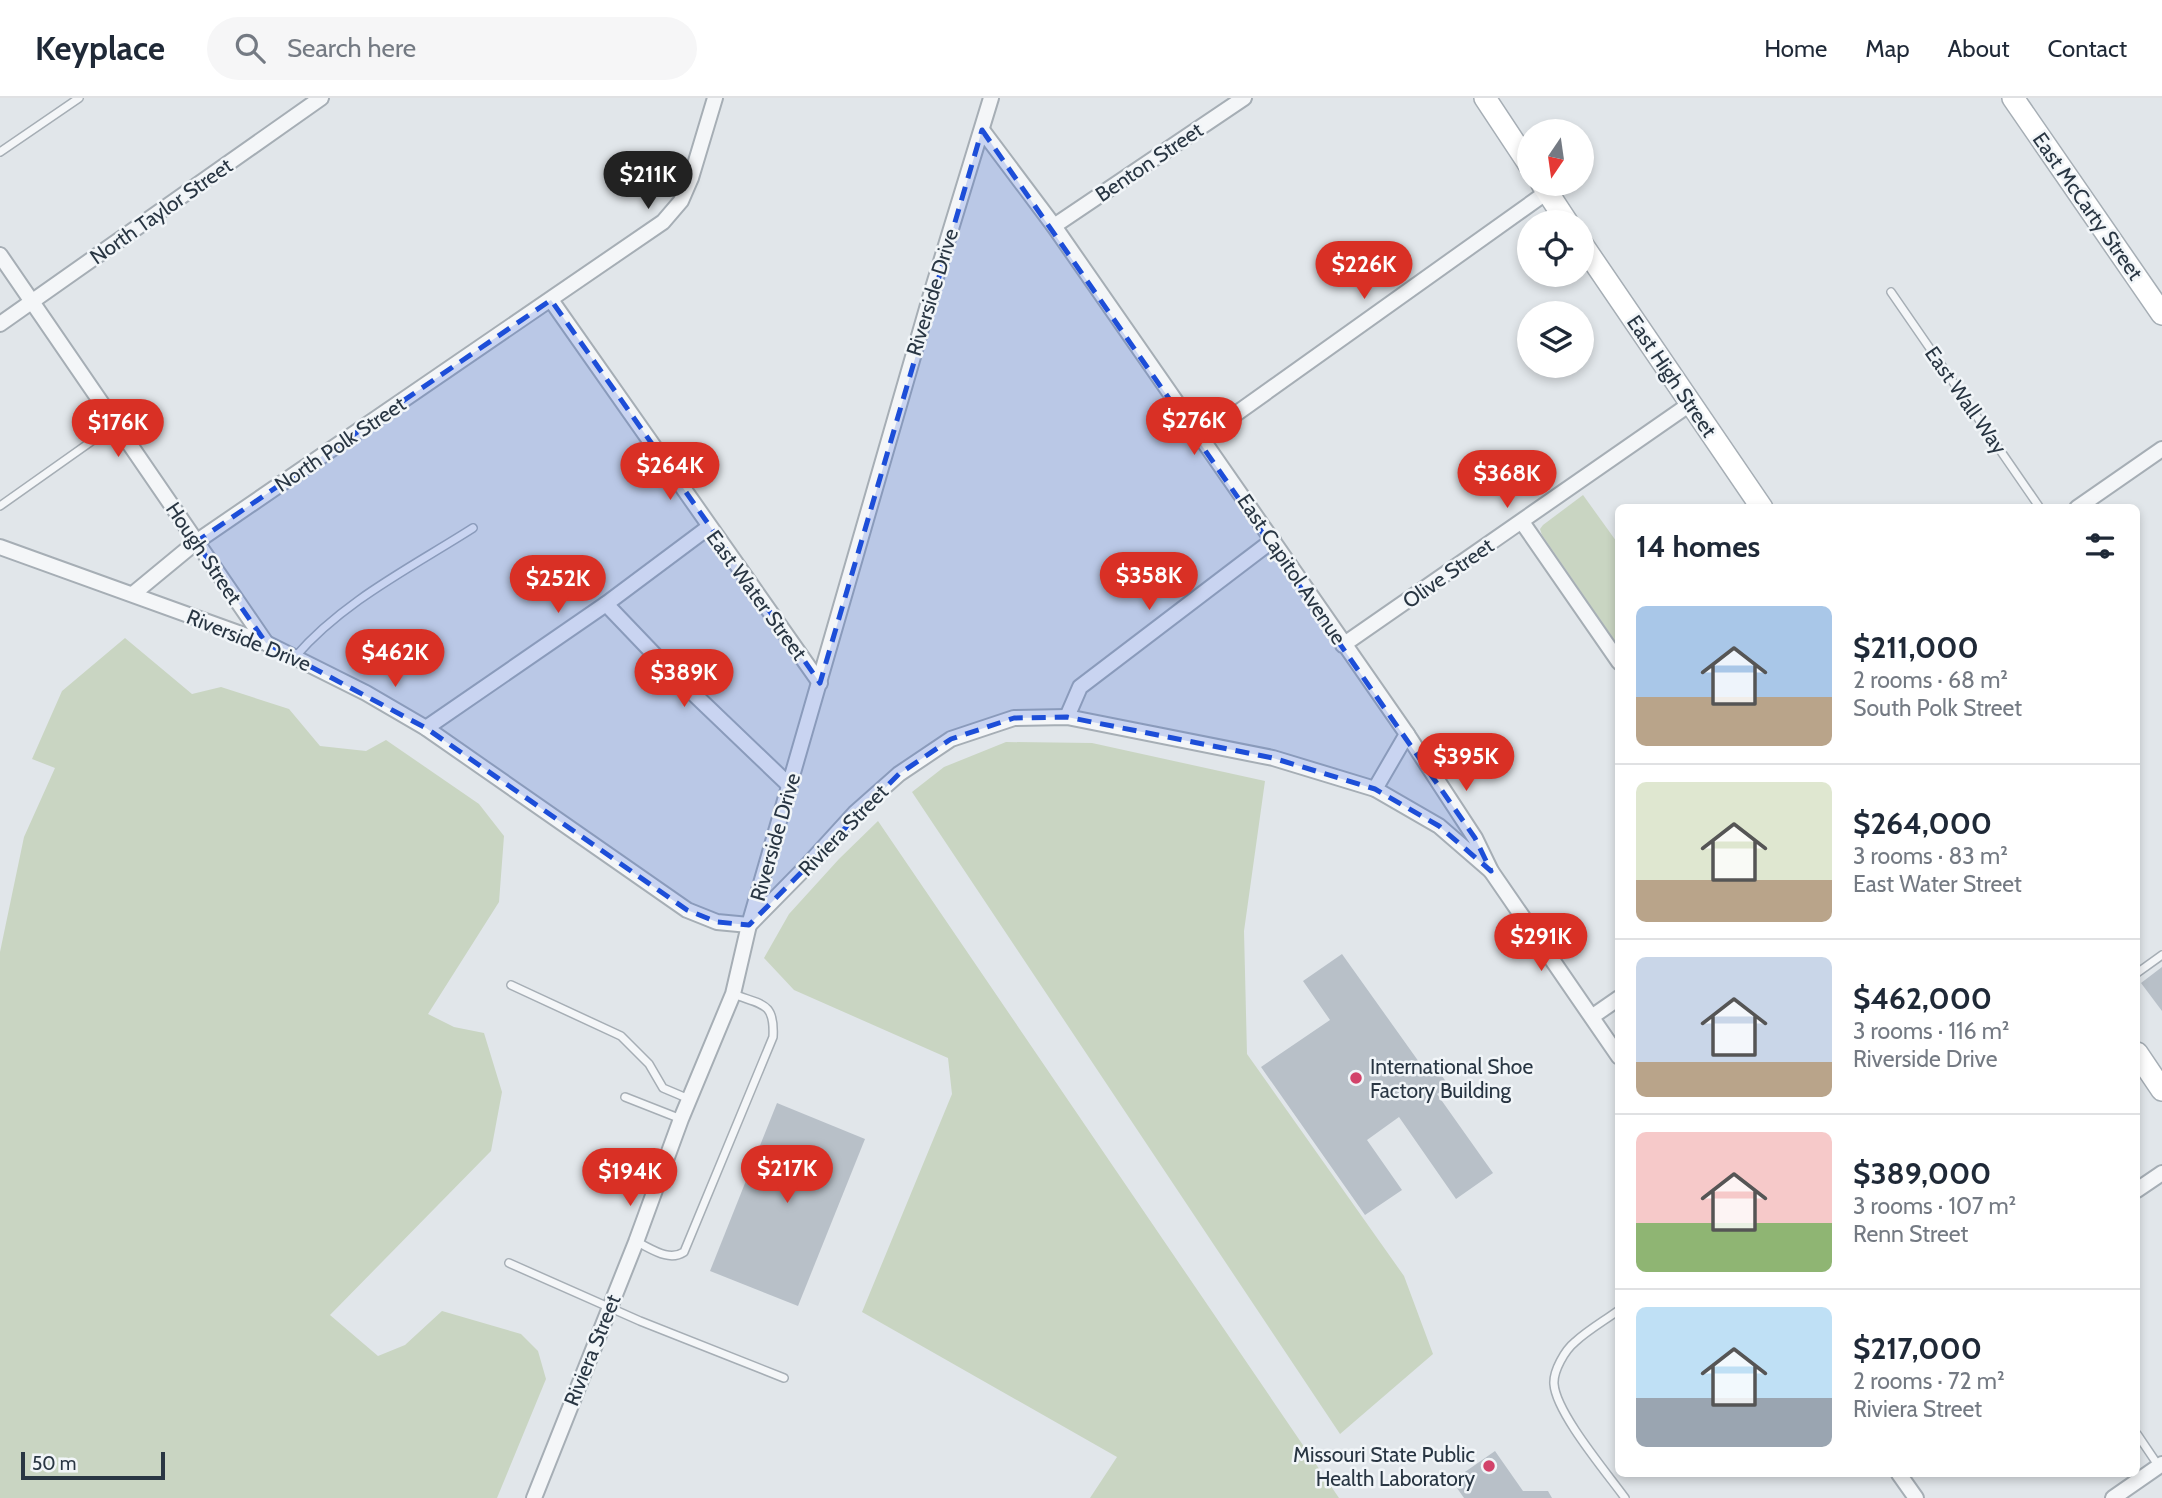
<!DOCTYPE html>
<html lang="en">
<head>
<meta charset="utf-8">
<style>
	:root { --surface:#fff; --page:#f6f6f7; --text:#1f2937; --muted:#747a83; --line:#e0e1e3; --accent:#d93025 }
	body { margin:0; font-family:Cabin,sans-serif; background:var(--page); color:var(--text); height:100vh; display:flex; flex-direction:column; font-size:26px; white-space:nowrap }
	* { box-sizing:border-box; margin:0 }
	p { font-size:23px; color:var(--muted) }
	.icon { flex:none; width:38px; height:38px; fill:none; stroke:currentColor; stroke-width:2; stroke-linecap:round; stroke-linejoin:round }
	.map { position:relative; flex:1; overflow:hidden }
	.sheet { position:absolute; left:1615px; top:406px; width:525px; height:973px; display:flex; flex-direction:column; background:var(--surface); border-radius:10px; box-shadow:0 4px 10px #0003 }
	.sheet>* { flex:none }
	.needle { width:46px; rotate:193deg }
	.controls { position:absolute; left:1517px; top:21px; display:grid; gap:14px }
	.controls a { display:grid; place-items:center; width:77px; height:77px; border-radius:50%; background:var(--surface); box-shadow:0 4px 10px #0003; font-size:35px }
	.scale { position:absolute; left:21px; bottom:18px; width:144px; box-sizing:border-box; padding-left:7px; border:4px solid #293643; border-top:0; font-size:19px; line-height:24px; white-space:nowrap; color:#293643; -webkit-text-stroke:5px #f1f5f8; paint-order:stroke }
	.price { position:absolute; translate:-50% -60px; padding:0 16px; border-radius:24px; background:var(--accent); color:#fff; font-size:23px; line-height:46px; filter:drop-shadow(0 2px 4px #0008) }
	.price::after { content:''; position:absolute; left:50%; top:42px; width:21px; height:16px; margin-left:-10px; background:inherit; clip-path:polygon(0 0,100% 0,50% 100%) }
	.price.on { background:#222; color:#fff }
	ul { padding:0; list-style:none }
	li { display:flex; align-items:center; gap:21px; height:175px; padding:0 21px }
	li+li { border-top:2px solid var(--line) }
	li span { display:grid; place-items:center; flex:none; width:196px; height:140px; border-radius:10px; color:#555 }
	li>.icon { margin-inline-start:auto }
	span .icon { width:84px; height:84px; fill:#fffc; stroke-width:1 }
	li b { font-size:30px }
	h2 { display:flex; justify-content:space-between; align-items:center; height:84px; padding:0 21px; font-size:30px }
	header { display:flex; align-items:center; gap:42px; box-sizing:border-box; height:98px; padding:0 35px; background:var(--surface); border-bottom:2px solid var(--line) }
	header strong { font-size:33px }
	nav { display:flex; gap:38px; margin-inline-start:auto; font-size:24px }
	.search { width:490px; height:63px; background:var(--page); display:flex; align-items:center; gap:18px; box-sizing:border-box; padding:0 24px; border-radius:38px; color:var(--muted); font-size:26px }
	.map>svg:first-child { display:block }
	.green { fill:#c9d5c2 }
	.building { fill:#b8c0c8 }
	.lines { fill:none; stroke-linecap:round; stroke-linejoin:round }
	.service-casing { stroke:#a6aeb5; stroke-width:10 }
	.minor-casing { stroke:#a6aeb5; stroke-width:18 }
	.secondary-casing { stroke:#a6aeb5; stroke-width:24 }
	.service { stroke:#f4f6f8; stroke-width:7 }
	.minor { stroke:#f4f6f8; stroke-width:14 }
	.secondary { stroke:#fff; stroke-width:21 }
	.marked { fill:#1d4ed8; fill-opacity:0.2; stroke:#1d4ed8; stroke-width:5; stroke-dasharray:14 9; stroke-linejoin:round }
	.poi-dot { fill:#d2436a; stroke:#f1f5f8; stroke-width:2.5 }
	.labels { text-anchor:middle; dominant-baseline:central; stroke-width:5; stroke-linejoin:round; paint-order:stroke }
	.street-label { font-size:21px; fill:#293643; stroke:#f1f5f8 }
	.poi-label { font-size:21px; fill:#293643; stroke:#f1f5f8; text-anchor:start }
</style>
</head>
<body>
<header>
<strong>Keyplace</strong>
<div class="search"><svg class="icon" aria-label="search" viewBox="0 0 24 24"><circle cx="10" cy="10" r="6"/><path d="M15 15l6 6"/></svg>Search here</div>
<nav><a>Home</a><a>Map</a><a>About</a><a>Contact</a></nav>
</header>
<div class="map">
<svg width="2162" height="1400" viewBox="0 0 2162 1400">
	<rect width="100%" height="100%" fill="#e1e6ea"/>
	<!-- green -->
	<g class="green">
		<path d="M1583 397 1619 447V549L1542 437 1540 431 1543 427Z"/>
		<path d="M125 540 192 596 221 589 289 611 320 648 366 653 386 642 479 706 504 738 499 804 428 916 454 929 484 935 502 994 491 1053 330 1217 378 1258 405 1247 442 1213 521 1236 538 1253 546 1281 497 1400H0V854L24 739 55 670 32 661 62 593Z"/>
		<path d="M1006 644 1092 645 1265 683 1244 833 1247 956 1404 1178 1433 1256 1340 1336 912 694 944 669Z"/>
		<path d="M878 723 1339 1400H1090L1117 1359 862 1214 952 996 948 960 794 892 764 860 789 816 839 761Z"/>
	</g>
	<!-- building -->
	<g class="building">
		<path d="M1342 856 1424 971 1433 965 1449 988 1437 996 1493 1075 1456 1101 1399 1019 1367 1042 1402 1092 1365 1117 1261 969 1330 922 1303 883Z"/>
		<path d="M2162 869V913L2141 885Z"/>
		<path d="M777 1005 865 1041 798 1208 710 1173Z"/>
		<path d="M1495 1353 1523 1393H1548L1552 1400H1464L1452 1383Z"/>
	</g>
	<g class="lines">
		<!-- service casing -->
		<g class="service-casing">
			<g id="service">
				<path d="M0 54 79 0"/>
				<path d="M1891 194 2040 410"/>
				<path d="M0 408 116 326"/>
				<path d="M295 559C343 503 412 469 473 430"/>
				<path d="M2137 875 2162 857"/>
				<path d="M511 887 621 938 649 966 663 990 689 1001"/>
				<path d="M625 999 681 1021"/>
				<path d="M637 1144C652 1151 669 1164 684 1154L773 939C775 904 762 907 733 896"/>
				<path d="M509 1165 640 1223 784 1280"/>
				<path d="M1619 1212C1604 1223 1588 1232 1575 1244 1565 1252 1553 1273 1554 1286 1556 1315 1607 1375 1625 1400"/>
				<path d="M2137 1336 2160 1370"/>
			</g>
		</g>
		<!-- minor casing -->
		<g class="minor-casing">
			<g id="minor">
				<path d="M982 32 1054 128 1407 636 1375 691"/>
				<path d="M1054 128 1244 0"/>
				<path d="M0 157 266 545"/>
				<path d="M551 202 820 585"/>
				<path d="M0 226 321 0"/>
				<path d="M1202 340 1547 94"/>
				<path d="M2077 410 2162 351"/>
				<path d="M1522 424 1619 564"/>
				<path d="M0 449 266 545 366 595 426 630 687 812 717 824 749 827"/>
				<path d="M133 496 196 444 663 124 681 103 691 80 715 0"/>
				<path d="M606 506 673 576 790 688"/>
				<path d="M1343 547 1690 306"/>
				<path d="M1067 619 1080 589 1273 442"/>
				<path d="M426 630 606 506 709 429"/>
				<path d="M1407 636 1475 740 1491 773 1619 959"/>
				<path d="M750 826 804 771 855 715 899 676 951 641 1014 620 1067 619 1273 660 1375 691 1439 728 1491 773"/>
				<path d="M1593 918 1619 900"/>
				<path d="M2137 1092 2162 1075"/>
				<path d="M1899 1376 1916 1400"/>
				<path d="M534 1400 636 1144 681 1021 733 896 749 827 932 193 991 0"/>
				<path d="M2113 1400 2162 1366"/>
			</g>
		</g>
		<!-- secondary casing -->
		<g class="secondary-casing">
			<g id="secondary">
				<path d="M1485 0 1530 68"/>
				<path d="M2013 0 2162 216"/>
				<path d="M1542 86 1567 124"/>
				<path d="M1582 146 1762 410"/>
				<path d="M2137 955 2162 992"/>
			</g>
		</g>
		<!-- service -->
		<use href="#service" class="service"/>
		<!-- minor -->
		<use href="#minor" class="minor"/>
		<!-- secondary -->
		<use href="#secondary" class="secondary"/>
	</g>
	<!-- marked area -->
	<path class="marked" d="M982 32 1475 740 1491 773 1439 728 1375 691 1273 660 1067 619 1014 620 951 641 899 676 749 827 717 824 687 812 426 630 266 545 196 444 551 202 820 585Z"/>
	<!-- markers -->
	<g class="poi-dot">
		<circle cx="1356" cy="980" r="7"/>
		<circle cx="1489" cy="1368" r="7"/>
	</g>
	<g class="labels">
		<!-- street labels -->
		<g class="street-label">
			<text transform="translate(1149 64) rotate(-34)">Benton Street</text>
			<text transform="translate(2088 108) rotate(55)">East McCarty Street</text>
			<text transform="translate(161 113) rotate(-35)">North Taylor Street</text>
			<text transform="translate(932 194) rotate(-73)">Riverside Drive</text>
			<text transform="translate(1672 278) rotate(56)">East High Street</text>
			<text transform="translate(1966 302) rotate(55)">East Wall Way</text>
			<text transform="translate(340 346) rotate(-34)">North Polk Street</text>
			<text transform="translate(204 455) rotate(56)">Hough Street</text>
			<text transform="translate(1292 471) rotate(56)">East Capitol Avenue</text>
			<text transform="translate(1448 475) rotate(-35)">Olive Street</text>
			<text transform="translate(757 497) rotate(54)">East Water Street</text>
			<text transform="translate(249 542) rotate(22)">Riverside Drive</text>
			<text transform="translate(843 732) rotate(-46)">Riviera Street</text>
			<text transform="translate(775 739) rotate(-74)">Riverside Drive</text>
			<text transform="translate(592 1252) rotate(-68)">Riviera Street</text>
		</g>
		<!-- poi labels -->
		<g class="poi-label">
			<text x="1370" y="968">International Shoe<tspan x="1370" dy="24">Factory Building</tspan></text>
			<text x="1475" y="1356" text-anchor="end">Missouri State Public<tspan x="1475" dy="24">Health Laboratory</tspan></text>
		</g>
	</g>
</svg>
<div class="controls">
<a><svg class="needle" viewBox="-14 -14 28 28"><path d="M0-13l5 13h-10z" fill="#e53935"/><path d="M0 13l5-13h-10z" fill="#747a83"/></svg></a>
<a><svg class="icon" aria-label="locate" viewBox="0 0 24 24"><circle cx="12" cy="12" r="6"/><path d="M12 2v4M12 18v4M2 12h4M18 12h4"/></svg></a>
<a><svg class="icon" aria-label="layers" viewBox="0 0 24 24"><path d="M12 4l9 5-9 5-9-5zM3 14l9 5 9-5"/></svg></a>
</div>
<div class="scale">50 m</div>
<b class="price on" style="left:648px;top:113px">$211K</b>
<b class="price" style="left:1364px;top:203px">$226K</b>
<b class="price" style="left:1194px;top:359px">$276K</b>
<b class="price" style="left:118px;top:361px">$176K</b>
<b class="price" style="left:670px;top:404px">$264K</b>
<b class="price" style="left:1507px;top:412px">$368K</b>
<b class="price" style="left:1149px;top:514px">$358K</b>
<b class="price" style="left:558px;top:517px">$252K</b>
<b class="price" style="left:395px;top:591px">$462K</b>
<b class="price" style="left:684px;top:611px">$389K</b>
<b class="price" style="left:1466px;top:695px">$395K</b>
<b class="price" style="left:1541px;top:875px">$291K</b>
<b class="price" style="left:787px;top:1107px">$217K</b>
<b class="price" style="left:630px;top:1110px">$194K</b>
<section class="sheet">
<h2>14 homes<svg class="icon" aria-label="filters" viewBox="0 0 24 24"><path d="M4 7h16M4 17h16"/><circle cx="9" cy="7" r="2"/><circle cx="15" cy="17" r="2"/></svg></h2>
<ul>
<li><span style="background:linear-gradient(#a9c7e8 65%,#b9a48a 0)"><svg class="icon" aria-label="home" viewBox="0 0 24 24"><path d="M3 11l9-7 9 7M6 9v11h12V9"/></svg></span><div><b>$211,000</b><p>2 rooms · 68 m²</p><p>South Polk Street</p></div></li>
<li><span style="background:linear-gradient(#dfe7d0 70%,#b9a48a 0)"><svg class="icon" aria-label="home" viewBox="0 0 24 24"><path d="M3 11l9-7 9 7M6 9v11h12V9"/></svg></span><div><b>$264,000</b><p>3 rooms · 83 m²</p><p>East Water Street</p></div></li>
<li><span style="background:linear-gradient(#c9d6e8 75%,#b9a48a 0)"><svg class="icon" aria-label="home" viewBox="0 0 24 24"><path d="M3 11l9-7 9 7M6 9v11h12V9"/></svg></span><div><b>$462,000</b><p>3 rooms · 116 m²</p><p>Riverside Drive</p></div></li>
<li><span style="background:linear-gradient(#f6c9c9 65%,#8fb573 0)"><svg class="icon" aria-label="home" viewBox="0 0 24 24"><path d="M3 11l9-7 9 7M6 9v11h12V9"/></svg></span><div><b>$389,000</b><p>3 rooms · 107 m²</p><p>Renn Street</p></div></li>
<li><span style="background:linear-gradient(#bfe0f5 65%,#9aa5b1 0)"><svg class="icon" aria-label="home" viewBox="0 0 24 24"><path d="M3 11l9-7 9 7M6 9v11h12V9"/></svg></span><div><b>$217,000</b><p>2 rooms · 72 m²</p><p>Riviera Street</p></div></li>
</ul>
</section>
</div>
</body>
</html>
